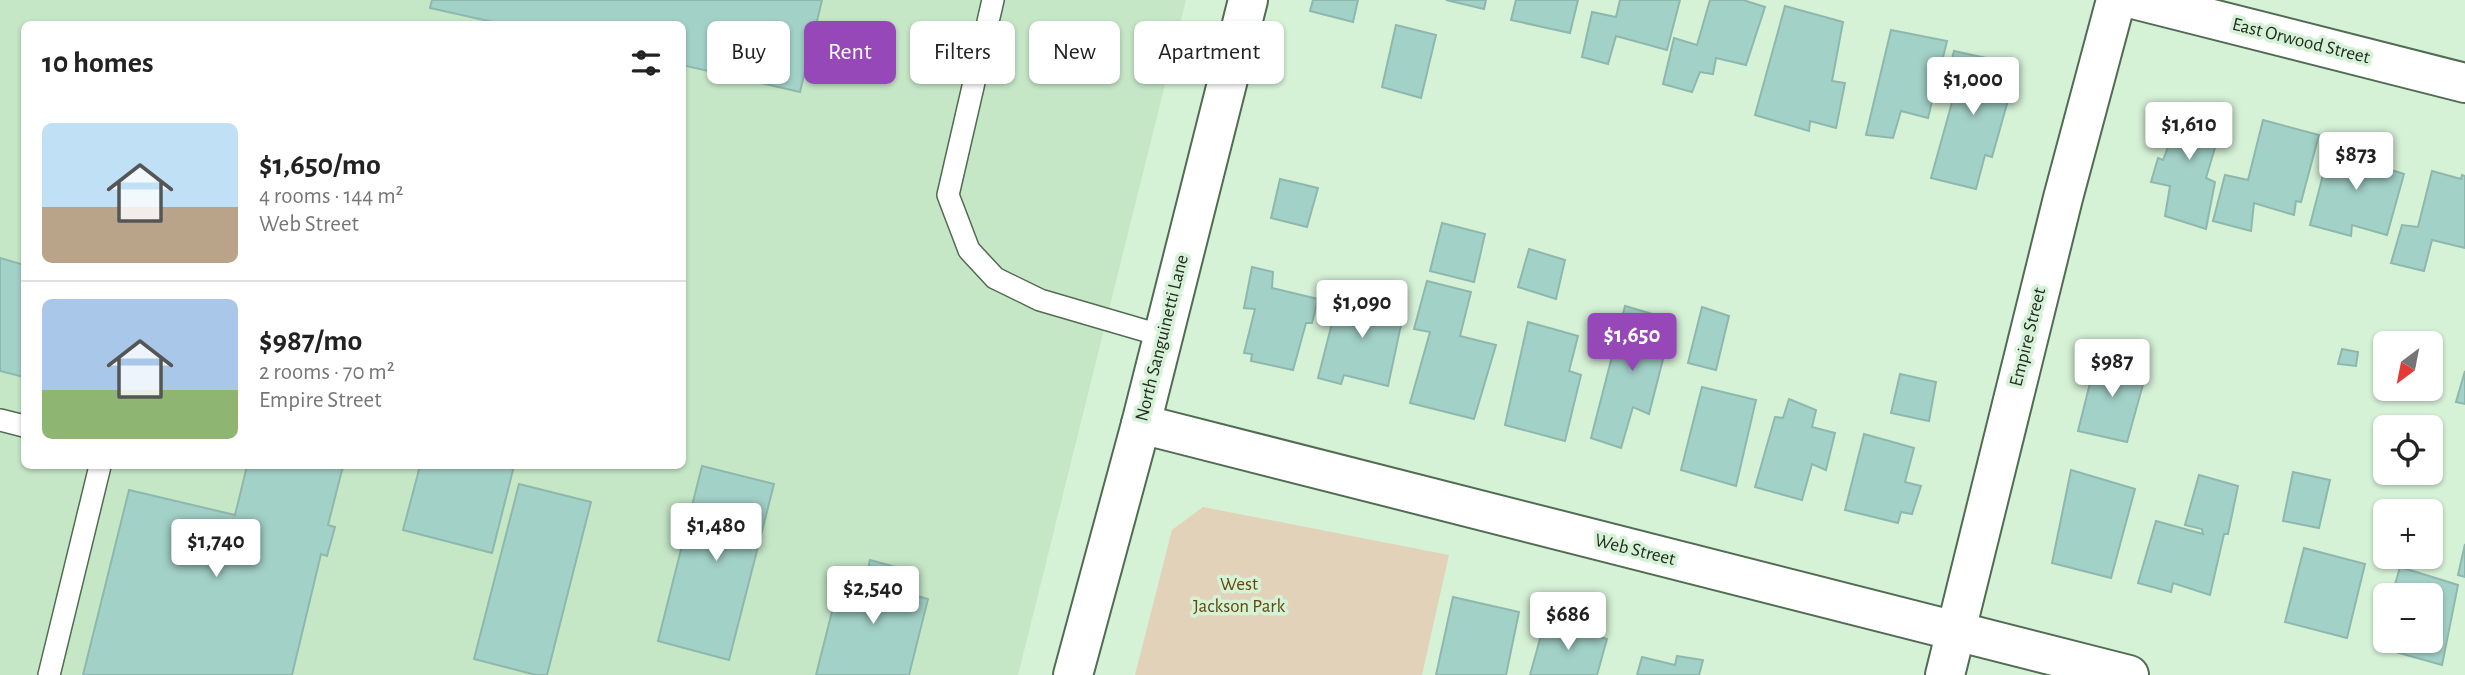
<!DOCTYPE html>
<html lang="en">
<head>
<meta charset="utf-8">
<style>
	:root { --surface:#fff; --page:#f6f6f6; --text:#222; --muted:#767676; --line:#e0e0e0; --accent:#9648b9 }
	body { margin:0; font-family:"Alegreya Sans",sans-serif; background:var(--page); color:var(--text); height:100vh; display:flex; flex-direction:column; font-size:26px; white-space:nowrap }
	* { box-sizing:border-box; margin:0 }
	p { font-size:23px; color:var(--muted) }
	.icon { flex:none; width:38px; height:38px; fill:none; stroke:currentColor; stroke-width:2; stroke-linecap:round; stroke-linejoin:round }
	.map { position:relative; flex:1; overflow:hidden }
	.side { position:absolute; left:21px; top:21px; width:665px; height:448px; display:flex; flex-direction:column; background:var(--surface); border-radius:10px; box-shadow:0 2px 5px #0004 }
	.side>* { flex:none }
	.top-card { position:absolute; left:707px; top:21px; width:665px; height:63px; display:flex; gap:14px }
	.needle { width:46px; rotate:212deg }
	.buttons { position:absolute; left:2373px; top:331px; display:grid; gap:14px }
	.buttons a { display:grid; place-items:center; width:70px; height:70px; border-radius:10px; background:var(--surface); box-shadow:0 2px 5px #0004; font-size:35px }
	.price { position:absolute; translate:-50% -60px; padding:0 16px; border-radius:7px; background:#fff; color:#222; font-size:23px; line-height:46px; filter:drop-shadow(0 2px 4px #0008) }
	.price::after { content:''; position:absolute; left:50%; top:42px; width:21px; height:16px; margin-left:-10px; background:inherit; clip-path:polygon(0 0,100% 0,50% 100%) }
	.price.on { background:var(--accent); color:#fff }
	ul { padding:0; list-style:none }
	li { display:flex; align-items:center; gap:21px; height:175px; padding:0 21px }
	li+li { border-top:2px solid var(--line) }
	li span { display:grid; place-items:center; flex:none; width:196px; height:140px; border-radius:10px; color:#555 }
	li>.icon { margin-inline-start:auto }
	span .icon { width:84px; height:84px; fill:#fffc; stroke-width:1 }
	li b { font-size:30px }
	h2 { display:flex; justify-content:space-between; align-items:center; height:84px; padding:0 21px; font-size:30px }
	.tag { padding:0 24px; border-radius:10px; background:var(--surface); box-shadow:0 2px 5px #0004; font-size:24px; line-height:63px }
	.tag.on { background:var(--accent); color:#fff }
	.map>svg:first-child { display:block }
	.built { fill:#c5e7c6; fill-rule:evenodd }
	.green { fill:#e2d2ba }
	.building { fill:#a2d1c7; stroke:#8eb8ae; stroke-width:2 }
	.lines { fill:none; stroke-linecap:round; stroke-linejoin:round }
	.service-casing { stroke:#526b53; stroke-width:24 }
	.minor-casing { stroke:#526b53; stroke-width:42 }
	.tertiary-casing { stroke:#526b53; stroke-width:42 }
	.service { stroke:#fff; stroke-width:21 }
	.minor { stroke:#fff; stroke-width:38 }
	.tertiary { stroke:#fff; stroke-width:38 }
	.labels { text-anchor:middle; dominant-baseline:central; stroke-width:7; stroke-linejoin:round; paint-order:stroke }
	.street-label { font-size:19px; fill:#232d23; stroke:#d5f1d6 }
	.park-label { font-size:19px; fill:#65470c; stroke:#d5f1d6 }
</style>
</head>
<body>
<div class="map">
<svg width="2465" height="675" viewBox="0 0 2465 675">
	<rect width="100%" height="100%" fill="#d5f1d6"/>
	<!-- built -->
	<path class="built" d="M0 0H1186L1018 675H0ZM24 24H682V466H24Z"/>
	<!-- green -->
	<path class="green" d="M1203 507 1449 555 1422 675H1135L1172 530Z"/>
	<!-- building -->
	<g class="building">
		<path d="M432 0H822L800 92 682 65V24H502L430 8Z"/>
		<path d="M1313 0H1358L1353 22 1310 11Z"/>
		<path d="M1446 0H1486L1484 9Z"/>
		<path d="M1516 0H1578L1570 33 1511 20Z"/>
		<path d="M1620 0H1680L1667 50 1616 36 1608 64 1582 57 1592 12 1616 17Z"/>
		<path d="M1710 0H1743L1765 7 1746 65 1716 58 1713 74 1700 72 1692 92 1663 84 1674 38 1697 45Z"/>
		<path d="M1785 6 1843 22 1832 81 1845 83 1836 128 1810 121 1809 131 1755 115Z"/>
		<path d="M1396 25 1436 35 1421 98 1382 87Z"/>
		<path d="M1891 30 1947 41 1928 118 1901 111 1893 138 1866 135Z"/>
		<path d="M1954 51 2018 65 1992 157 1985 155 1976 189 1931 178 1956 88 1945 86Z"/>
		<path d="M2185 103 2226 111 2206 178 2215 182 2206 229 2165 216 2170 186 2151 182 2158 158 2163 160 2168 147 2157 144 2166 108 2182 115Z"/>
		<path d="M2263 120 2319 135 2301 202 2296 201 2294 215 2254 203 2251 231 2213 221 2225 175 2248 180Z"/>
		<path d="M2332 140 2378 155 2376 165 2404 174 2387 235 2352 225 2351 236 2310 225Z"/>
		<path d="M2432 171 2461 179 2462 175 2465 176V248L2432 240 2424 271 2391 263 2402 225 2418 227Z"/>
		<path d="M1280 179 1318 188 1307 227 1271 218Z"/>
		<path d="M1442 223 1485 234 1474 282 1430 271Z"/>
		<path d="M1529 249 1565 260 1556 299 1518 287Z"/>
		<path d="M0 258 24 265V377L0 371Z"/>
		<path d="M1252 267 1273 272 1272 288 1318 299 1312 323H1306L1293 370 1251 361 1252 354 1244 353 1255 309 1244 308Z"/>
		<path d="M1427 281 1471 292 1460 336 1496 345 1474 419 1410 403 1430 332 1414 329Z"/>
		<path d="M1340 292 1405 306 1388 386 1344 375 1341 384 1318 378Z"/>
		<path d="M1625 306 1673 320 1649 414 1633 407 1621 448 1591 438Z"/>
		<path d="M1702 307 1729 316 1716 370 1688 363Z"/>
		<path d="M1528 322 1578 336 1569 371 1581 375 1565 441 1505 425Z"/>
		<path d="M2342 349 2358 352 2356 366 2338 364Z"/>
		<path d="M2097 355 2147 370 2127 442 2078 431Z"/>
		<path d="M2465 371V404L2456 402Z"/>
		<path d="M1900 374 1936 382 1929 421 1891 413Z"/>
		<path d="M1702 387 1756 400 1736 486 1681 470Z"/>
		<path d="M1789 399 1816 410 1812 427 1835 433 1826 470 1812 464 1802 500 1755 487 1775 417 1783 418Z"/>
		<path d="M1864 434 1914 448 1905 482 1921 486 1912 514 1901 512 1898 523 1845 510Z"/>
		<path d="M247 466H343L328 525 335 527 327 556 321 554 292 675H83L129 490 235 515Z"/>
		<path d="M420 466H514L492 553 403 530Z"/>
		<path d="M702 466 774 484 729 660 658 641Z"/>
		<path d="M2071 470 2135 489 2111 578 2052 563Z"/>
		<path d="M2293 472 2330 480 2319 528 2283 521Z"/>
		<path d="M2199 475 2238 486 2228 534H2224L2210 595 2173 583 2171 592 2138 583 2156 521 2203 534 2202 529 2185 525Z"/>
		<path d="M519 484 591 502 547 675H536L474 659Z"/>
		<path d="M2465 544V577L2458 575Z"/>
		<path d="M2304 548 2365 564 2347 638 2285 622Z"/>
		<path d="M870 560 910 571 905 593 928 599 909 675H816L840 580 864 586Z"/>
		<path d="M2400 567 2458 585 2442 665 2378 647 2385 621V640H2431V595H2392Z"/>
		<path d="M1453 597 1519 612 1506 675H1436Z"/>
		<path d="M1545 621 1607 639 1597 675H1530Z"/>
		<path d="M1677 656 1703 660 1699 675H1637L1642 657 1675 665Z"/>
	</g>
	<g class="lines">
		<!-- service casing -->
		<g class="service-casing">
			<g id="service">
				<path d="M993 0 948 195 969 250 995 278 1040 300 1163 336"/>
				<path d="M0 420 24 426"/>
				<path d="M49 675 100 466"/>
			</g>
		</g>
		<!-- minor casing -->
		<g class="minor-casing">
			<g id="minor">
				<path d="M2137 0 2465 83"/>
				<path d="M1141 424 2129 675"/>
				<path d="M1945 675 2063 198 2116 0"/>
			</g>
		</g>
		<!-- tertiary casing -->
		<g class="tertiary-casing">
			<path id="tertiary" d="M1073 675 1141 424 1248 0"/>
		</g>
		<!-- service -->
		<use href="#service" class="service"/>
		<!-- minor -->
		<use href="#minor" class="minor"/>
		<!-- tertiary -->
		<use href="#tertiary" class="tertiary"/>
	</g>
	<g class="labels">
		<!-- street labels -->
		<g class="street-label">
			<text transform="translate(2301 41) rotate(14)">East Orwood Street</text>
			<text transform="translate(2028 337) rotate(-76)">Empire Street</text>
			<text transform="translate(1162 338) rotate(-76)">North Sanguinetti Lane</text>
			<text transform="translate(1635 550) rotate(14)">Web Street</text>
		</g>
		<!-- park labels -->
		<g class="park-label">
			<text x="1239" y="584">West<tspan x="1239" dy="22">Jackson Park</tspan></text>
		</g>
	</g>
</svg>
<div class="buttons">
<a><svg class="needle" viewBox="-14 -14 28 28"><path d="M0-13l5 13h-10z" fill="#e53935"/><path d="M0 13l5-13h-10z" fill="#767676"/></svg></a>
<a><svg class="icon" aria-label="locate" viewBox="0 0 24 24"><circle cx="12" cy="12" r="6"/><path d="M12 2v4M12 18v4M2 12h4M18 12h4"/></svg></a>
<a>+</a>
<a>−</a>
</div>
<b class="price" style="left:1973px;top:117px">$1,000</b>
<b class="price" style="left:2189px;top:162px">$1,610</b>
<b class="price" style="left:2356px;top:192px">$873</b>
<b class="price" style="left:1362px;top:340px">$1,090</b>
<b class="price on" style="left:1632px;top:373px">$1,650</b>
<b class="price" style="left:2112px;top:399px">$987</b>
<b class="price" style="left:716px;top:563px">$1,480</b>
<b class="price" style="left:216px;top:579px">$1,740</b>
<b class="price" style="left:873px;top:626px">$2,540</b>
<b class="price" style="left:1568px;top:652px">$686</b>
<div class="top-card">
<a class="tag">Buy</a>
<a class="tag on">Rent</a>
<a class="tag">Filters</a>
<a class="tag">New</a>
<a class="tag">Apartment</a>
</div>
<section class="side">
<h2>10 homes<svg class="icon" aria-label="filters" viewBox="0 0 24 24"><path d="M4 7h16M4 17h16"/><circle cx="9" cy="7" r="2"/><circle cx="15" cy="17" r="2"/></svg></h2>
<ul>
<li><span style="background:linear-gradient(#bfe0f5 60%,#b9a48a 0)"><svg class="icon" aria-label="home" viewBox="0 0 24 24"><path d="M3 11l9-7 9 7M6 9v11h12V9"/></svg></span><div><b>$1,650/mo</b><p>4 rooms · 144 m²</p><p>Web Street</p></div></li>
<li><span style="background:linear-gradient(#a9c7e8 65%,#8fb573 0)"><svg class="icon" aria-label="home" viewBox="0 0 24 24"><path d="M3 11l9-7 9 7M6 9v11h12V9"/></svg></span><div><b>$987/mo</b><p>2 rooms · 70 m²</p><p>Empire Street</p></div></li>
</ul>
</section>
</div>
</body>
</html>
